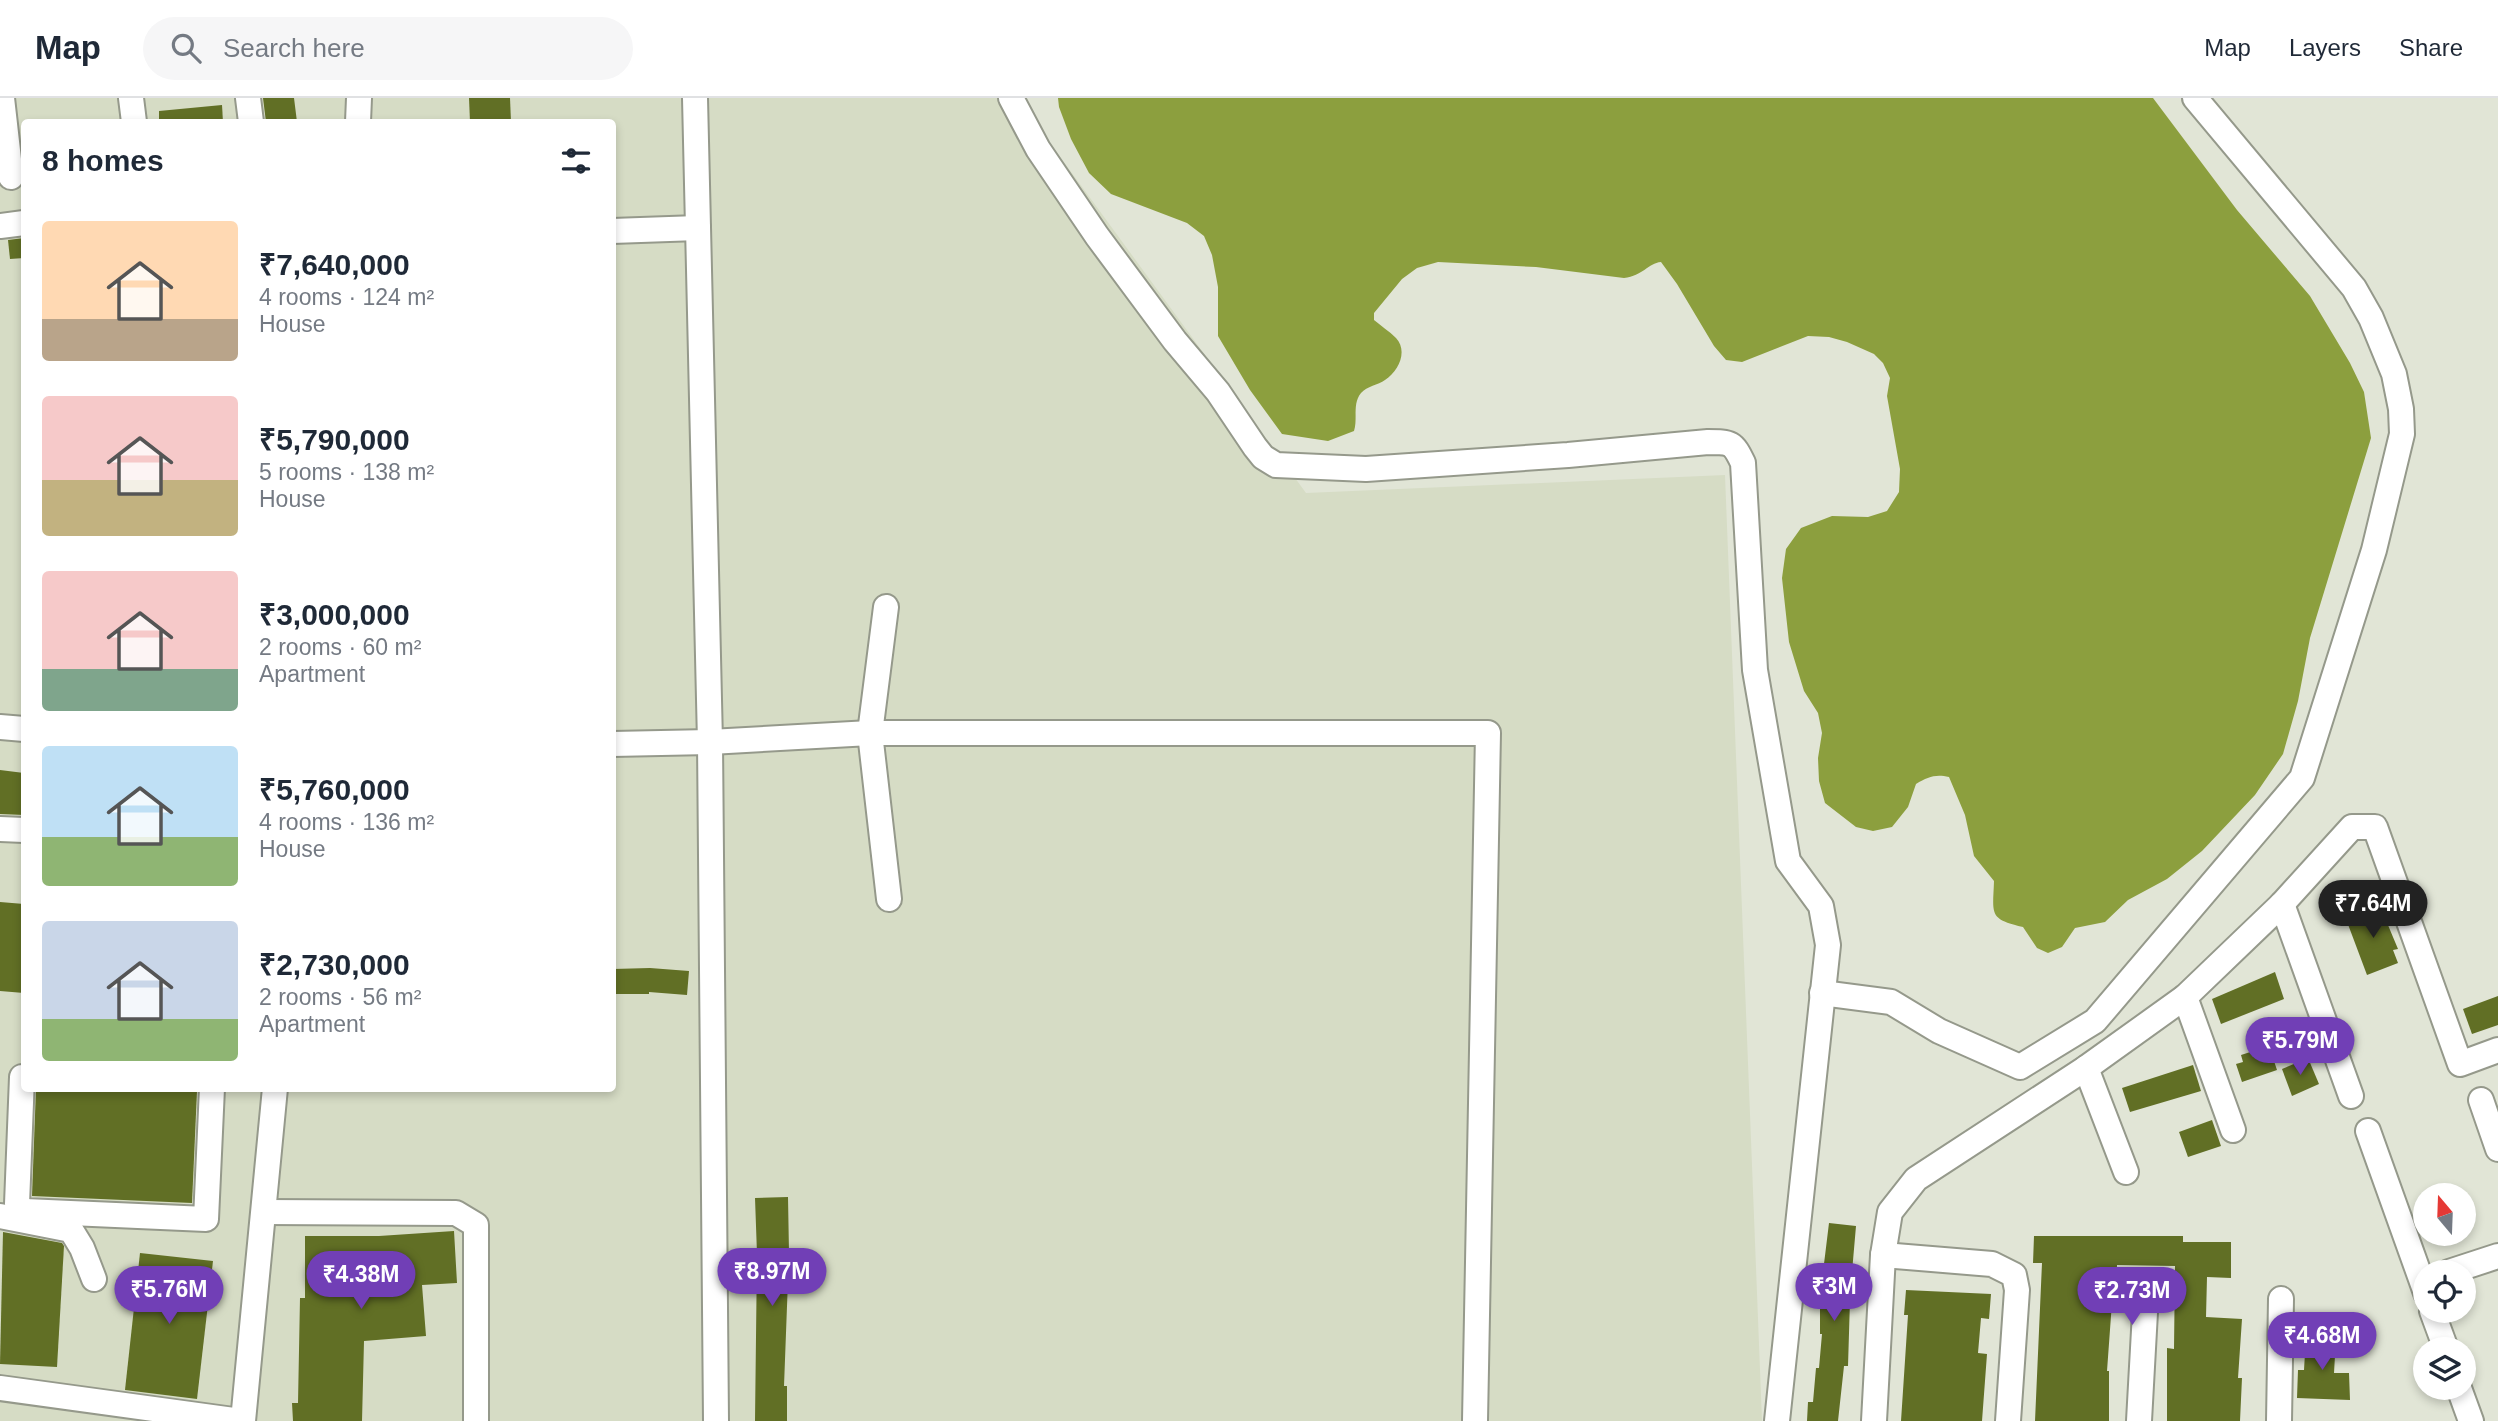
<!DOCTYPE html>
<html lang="en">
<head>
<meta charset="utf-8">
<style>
	:root { --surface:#fff; --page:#f6f6f7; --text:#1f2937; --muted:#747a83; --line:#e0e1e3; --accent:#713fb6 }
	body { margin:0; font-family:Arial,sans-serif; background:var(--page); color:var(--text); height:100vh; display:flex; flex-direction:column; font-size:26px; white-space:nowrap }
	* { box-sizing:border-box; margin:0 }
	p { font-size:23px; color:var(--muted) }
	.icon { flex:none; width:38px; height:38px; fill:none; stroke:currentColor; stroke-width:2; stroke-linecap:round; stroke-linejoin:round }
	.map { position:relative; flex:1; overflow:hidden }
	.details { position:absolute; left:21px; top:21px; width:595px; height:973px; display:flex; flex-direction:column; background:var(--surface); border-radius:7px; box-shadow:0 4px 10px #0003 }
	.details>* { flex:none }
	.needle { width:46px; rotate:341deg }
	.controls { position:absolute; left:2413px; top:1085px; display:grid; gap:14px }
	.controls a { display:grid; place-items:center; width:63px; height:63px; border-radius:50%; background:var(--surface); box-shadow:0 4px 10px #0003; font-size:35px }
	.price { position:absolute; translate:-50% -60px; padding:0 16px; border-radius:24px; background:var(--accent); color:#fff; font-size:23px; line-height:46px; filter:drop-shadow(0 2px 4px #0008) }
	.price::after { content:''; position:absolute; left:50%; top:42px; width:21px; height:16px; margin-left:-10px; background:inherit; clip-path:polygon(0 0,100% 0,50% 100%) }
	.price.on { background:#222; color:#fff }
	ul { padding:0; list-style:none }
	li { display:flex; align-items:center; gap:21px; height:175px; padding:0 21px }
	li span { display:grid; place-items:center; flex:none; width:196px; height:140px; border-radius:7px; color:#555 }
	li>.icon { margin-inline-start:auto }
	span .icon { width:84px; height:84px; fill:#fffc; stroke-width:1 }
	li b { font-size:30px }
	h2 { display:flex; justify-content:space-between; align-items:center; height:84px; padding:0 21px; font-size:30px }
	header { display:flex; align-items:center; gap:42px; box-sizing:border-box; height:98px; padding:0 35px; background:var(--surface); border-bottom:2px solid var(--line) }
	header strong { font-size:33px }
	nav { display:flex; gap:38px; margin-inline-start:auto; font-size:24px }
	.search { width:490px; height:63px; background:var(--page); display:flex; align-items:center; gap:18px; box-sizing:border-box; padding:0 24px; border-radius:38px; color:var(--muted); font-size:26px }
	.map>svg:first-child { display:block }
	.built { fill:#d6dcc5; fill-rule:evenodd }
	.water { fill:#8c9f3e }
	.building { fill:#616f25 }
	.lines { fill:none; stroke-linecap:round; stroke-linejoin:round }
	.minor-casing { stroke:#95998b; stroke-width:28 }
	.minor { stroke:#fff; stroke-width:24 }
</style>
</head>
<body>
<header>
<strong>Map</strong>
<div class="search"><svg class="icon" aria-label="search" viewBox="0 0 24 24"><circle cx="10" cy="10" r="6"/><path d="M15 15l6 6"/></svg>Search here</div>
<nav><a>Map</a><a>Layers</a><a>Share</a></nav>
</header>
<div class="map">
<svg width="2498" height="1323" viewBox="0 0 2498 1323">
	<rect width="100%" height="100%" fill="#e1e5d6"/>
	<!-- built -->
	<path class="built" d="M0 0H1017L1306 395 1725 377 1762 1323H0ZM24 24H612V990H24Z"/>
	<!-- water -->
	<path class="water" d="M1058 0H2153L2237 112 2310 198 2350 265 2364 294 2371 340 2310 540 2298 603 2283 656 2255 697 2202 753 2167 781 2128 802 2105 824 2075 830 2062 849 2048 855 2037 850 2023 829C1988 821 1993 816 1994 783L1974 758 1965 717 1949 679C1935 676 1928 679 1916 686L1908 709 1892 729 1873 733 1856 729 1825 705 1819 683 1818 660 1822 635 1818 615 1804 593 1789 544 1782 480 1786 451 1801 430 1832 418 1868 419 1887 413 1899 394 1900 371 1887 298 1890 280 1883 265 1874 256 1847 244 1829 239 1808 238 1742 264 1726 262 1714 248 1677 186 1661 164C1648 165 1643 178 1624 180L1536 169 1438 164 1417 170 1402 181 1374 215V222C1381 228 1389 233 1396 240 1408 253 1399 273 1385 282 1378 287 1367 288 1361 295 1352 306 1358 321 1354 333L1328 343 1282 336 1250 292 1218 238V189L1212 157 1204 138 1187 125 1111 96 1089 75 1071 41 1059 9Z"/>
	<!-- building -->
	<g class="building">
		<path d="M263 0H294L297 24H266Z"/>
		<path d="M469 0H510L511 24H470Z"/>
		<path d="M222 7 223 24H159V13Z"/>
		<path d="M24 140V160L10 161 8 142Z"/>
		<path d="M0 672 24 675V717L0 716Z"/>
		<path d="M0 804 24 806V895L0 893Z"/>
		<path d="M2380 808 2398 851 2393 852 2398 865 2367 877 2346 821Z"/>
		<path d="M650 870 689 873 687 897 649 894V896H613V871Z"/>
		<path d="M2275 874 2284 901 2221 926 2212 901Z"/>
		<path d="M2498 898V927L2472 936 2463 911Z"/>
		<path d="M2269 948 2277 972 2242 984 2236 966 2243 964 2241 957Z"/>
		<path d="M2308 960 2319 986 2292 998 2282 971Z"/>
		<path d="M2193 967 2201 993 2130 1014 2122 990Z"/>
		<path d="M36 990 197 993 192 1105 32 1098Z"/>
		<path d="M2212 1022 2221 1048 2188 1059 2179 1034Z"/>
		<path d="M788 1099 789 1155 784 1288H787V1323H755L757 1156 755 1100Z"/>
		<path d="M1829 1125 1856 1128 1852 1174H1854V1202H1850L1848 1268H1844L1838 1323H1807L1808 1304H1813L1816 1270H1819L1822 1236H1820V1209H1823V1174Z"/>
		<path d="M454 1133 457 1185 422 1187 426 1238 364 1243 362 1323H293L292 1305H298L300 1200H305V1138H379Z"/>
		<path d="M3 1134 62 1145 64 1148 57 1269 0 1266Z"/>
		<path d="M2034 1138H2183V1144H2231V1180L2207 1179 2206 1219 2242 1221 2238 1280H2242L2240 1323H2167V1250L2174 1251 2175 1168 2117 1167 2116 1204H2112L2107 1273H2109V1323H2035L2042 1165H2033Z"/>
		<path d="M140 1155 213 1163 197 1301 125 1292Z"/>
		<path d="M1906 1192 1991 1196 1989 1221 1981 1220 1978 1255 1987 1256 1982 1323H1901L1908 1217H1904Z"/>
		<path d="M2306 1238 2336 1240 2334 1275H2349L2350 1302 2297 1300 2298 1272H2304Z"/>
	</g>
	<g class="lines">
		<!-- minor casing -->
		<g class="minor-casing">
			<g id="minor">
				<path d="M2 0 11 79"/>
				<path d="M131 0 134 24"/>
				<path d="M248 0 251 24"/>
				<path d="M695 0 710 644 716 1323"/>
				<path d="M1011 0 1038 51 1097 138 1175 243 1218 294 1255 349 1263 359 1276 367 1366 371 1568 357 1708 344C1731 344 1733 344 1743 365L1755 572 1788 763 1821 808 1828 847 1777 1323"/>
				<path d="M358 24 359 0"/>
				<path d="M0 128 24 125"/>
				<path d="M612 133 698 130"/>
				<path d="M886 509 870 635 889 801"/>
				<path d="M0 629 24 631"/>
				<path d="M612 646 710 644 870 635H1488L1475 1323"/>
				<path d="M0 731 24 732"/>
				<path d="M2282 806 2351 998"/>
				<path d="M1822 895 1891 904 1939 933 2020 969 2095 923 2302 680 2374 452 2402 336 2401 311 2394 276 2371 220 2354 190 2195 0"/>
				<path d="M2185 899 2233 1032"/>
				<path d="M2086 970 2126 1074"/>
				<path d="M24 980 22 979 17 1106 25 1113 206 1121 212 990"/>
				<path d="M2481 1002 2498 1051"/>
				<path d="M2368 1033 2426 1195"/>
				<path d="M264 1114 456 1115 476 1127V1323"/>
				<path d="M0 1118 71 1132 82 1150 94 1181"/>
				<path d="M1883 1157 1992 1166 2014 1177 2017 1192 2008 1323"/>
				<path d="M2449 1174 2498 1158"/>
				<path d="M2432 1213 2446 1251"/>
				<path d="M0 1290 241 1323"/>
				<path d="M2459 1290 2471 1323"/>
				<path d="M243 1323 275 990"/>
				<path d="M1874 1323 1883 1157 1890 1114 1916 1081 2086 970 2185 899 2282 806 2352 729H2375L2460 966 2498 952"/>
				<path d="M2139 1323 2146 1196"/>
				<path d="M2279 1323 2281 1201"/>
			</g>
		</g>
		<!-- minor -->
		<use href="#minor" class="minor"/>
	</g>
</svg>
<div class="controls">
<a><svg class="needle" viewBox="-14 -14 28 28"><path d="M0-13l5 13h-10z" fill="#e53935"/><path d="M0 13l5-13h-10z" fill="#747a83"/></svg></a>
<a><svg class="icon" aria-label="locate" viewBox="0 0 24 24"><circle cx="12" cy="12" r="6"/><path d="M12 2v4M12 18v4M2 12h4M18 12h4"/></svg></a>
<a><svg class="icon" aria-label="layers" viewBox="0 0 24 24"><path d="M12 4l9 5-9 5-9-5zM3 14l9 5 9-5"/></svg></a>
</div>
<b class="price on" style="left:2373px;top:842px">₹7.64M</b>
<b class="price" style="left:2300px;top:979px">₹5.79M</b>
<b class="price" style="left:772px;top:1210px">₹8.97M</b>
<b class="price" style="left:361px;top:1213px">₹4.38M</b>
<b class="price" style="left:1834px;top:1225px">₹3M</b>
<b class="price" style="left:169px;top:1228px">₹5.76M</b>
<b class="price" style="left:2132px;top:1229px">₹2.73M</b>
<b class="price" style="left:2322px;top:1274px">₹4.68M</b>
<section class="details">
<h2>8 homes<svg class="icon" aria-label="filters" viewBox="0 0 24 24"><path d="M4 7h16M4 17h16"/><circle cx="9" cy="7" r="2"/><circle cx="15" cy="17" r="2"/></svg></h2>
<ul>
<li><span style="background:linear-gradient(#ffd9b3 70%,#b9a48a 0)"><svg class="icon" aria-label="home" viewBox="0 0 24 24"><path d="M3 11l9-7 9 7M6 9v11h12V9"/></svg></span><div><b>₹7,640,000</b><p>4 rooms · 124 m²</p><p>House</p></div></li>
<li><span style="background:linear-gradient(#f6c9c9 60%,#c2b280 0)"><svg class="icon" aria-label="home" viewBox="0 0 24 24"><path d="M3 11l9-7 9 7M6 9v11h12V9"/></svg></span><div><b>₹5,790,000</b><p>5 rooms · 138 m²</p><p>House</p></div></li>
<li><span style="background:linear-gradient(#f6c9c9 70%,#7fa58c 0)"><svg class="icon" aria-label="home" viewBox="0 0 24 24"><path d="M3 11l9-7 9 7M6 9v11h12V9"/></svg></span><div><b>₹3,000,000</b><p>2 rooms · 60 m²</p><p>Apartment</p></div></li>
<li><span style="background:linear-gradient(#bfe0f5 65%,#8fb573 0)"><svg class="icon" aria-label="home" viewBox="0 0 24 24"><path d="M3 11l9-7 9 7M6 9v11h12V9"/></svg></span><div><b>₹5,760,000</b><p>4 rooms · 136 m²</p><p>House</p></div></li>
<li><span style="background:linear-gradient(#c9d6e8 70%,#8fb573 0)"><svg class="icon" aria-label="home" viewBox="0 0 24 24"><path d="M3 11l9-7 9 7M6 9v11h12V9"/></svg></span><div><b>₹2,730,000</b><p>2 rooms · 56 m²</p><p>Apartment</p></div></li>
</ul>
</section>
</div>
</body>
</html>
